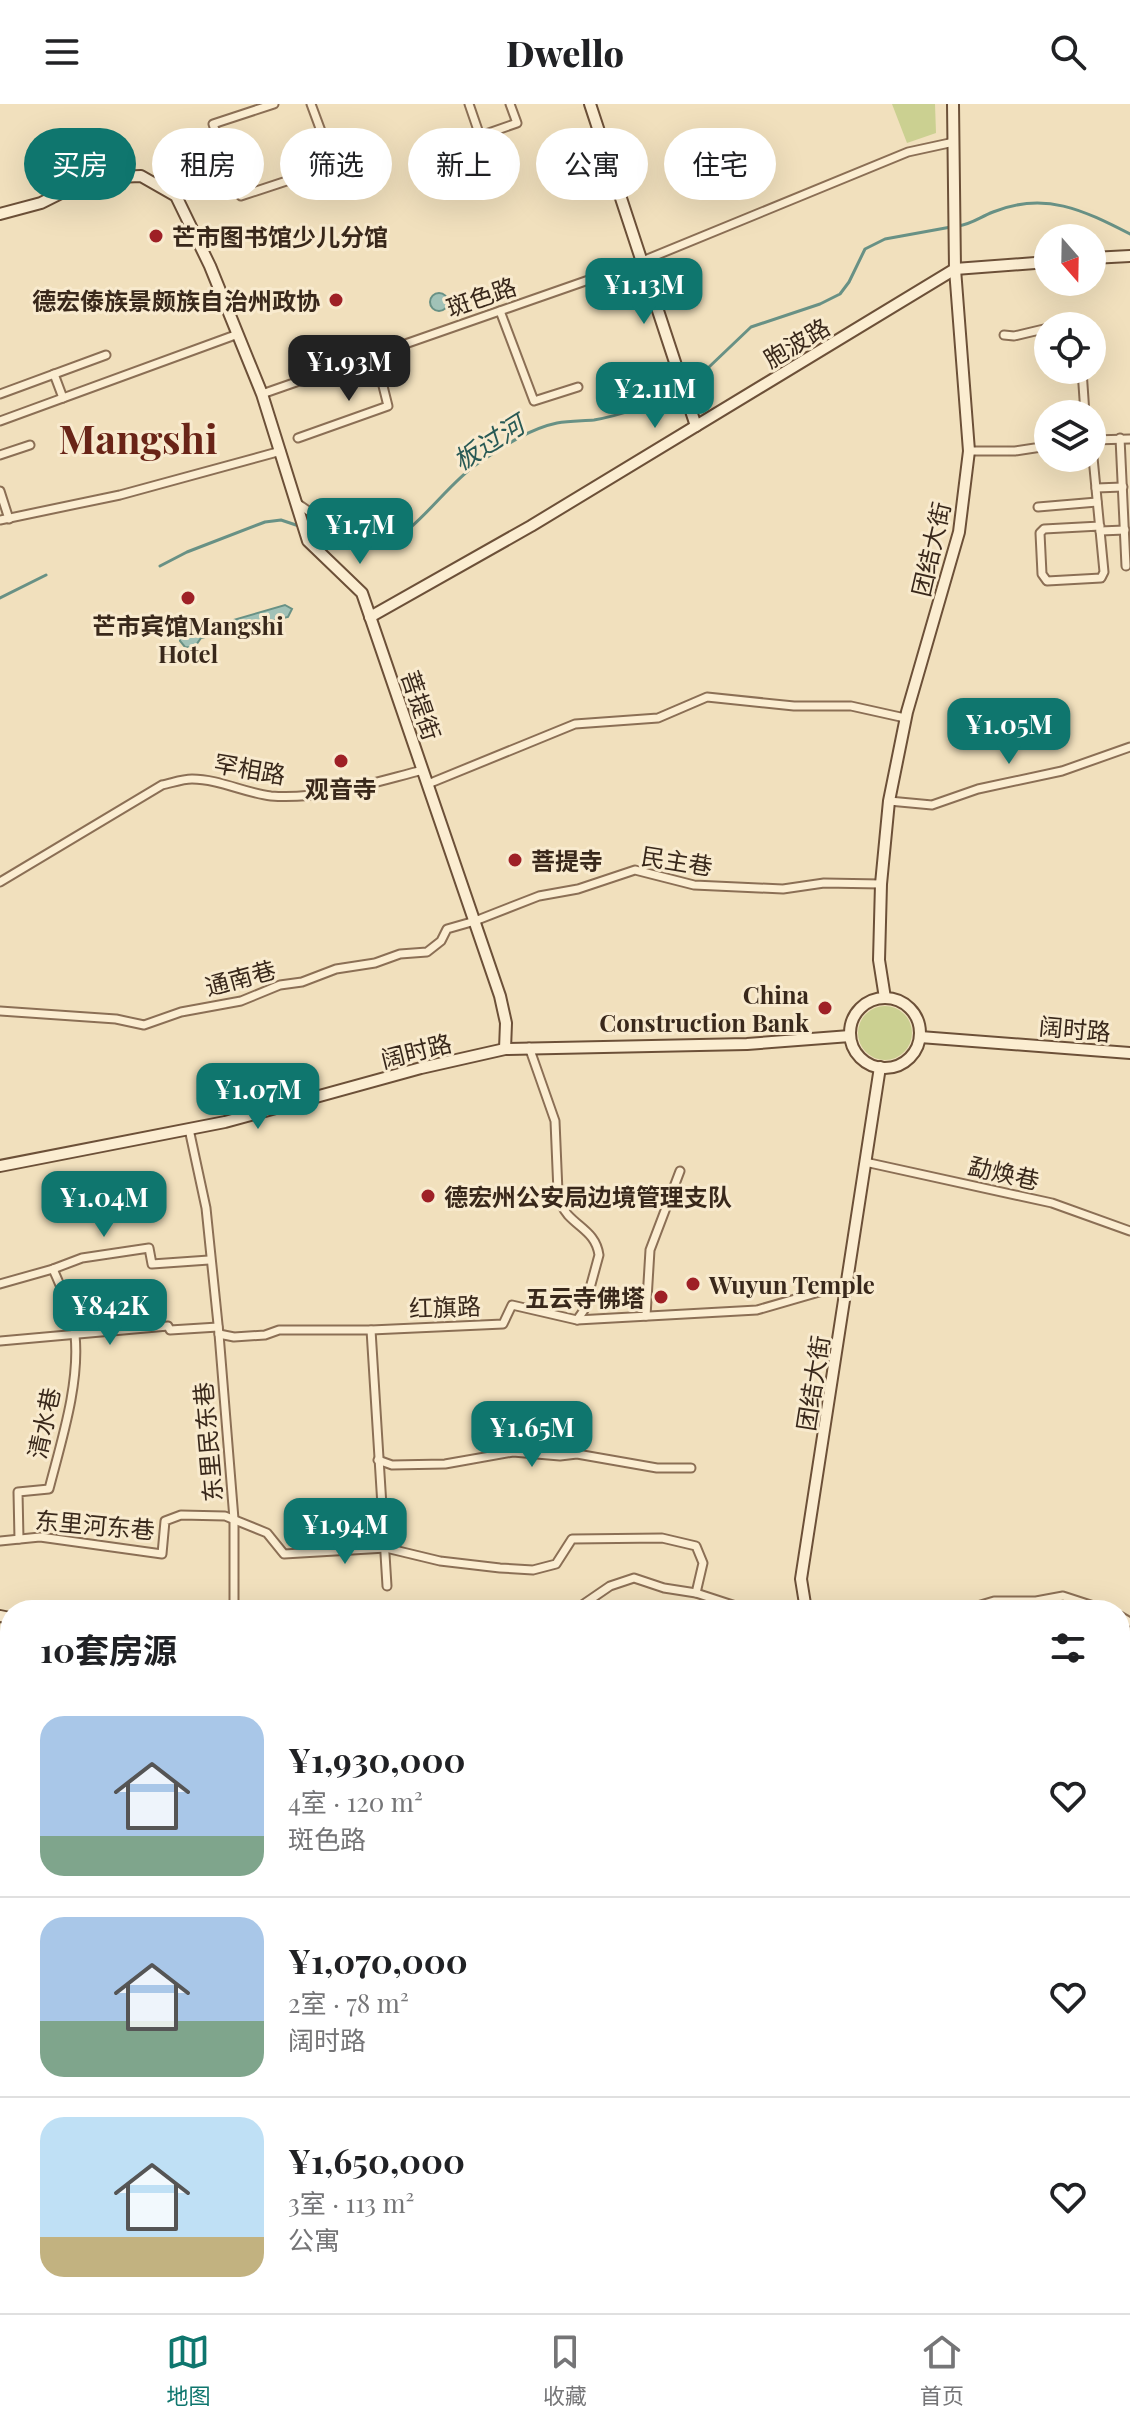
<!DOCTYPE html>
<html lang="zh">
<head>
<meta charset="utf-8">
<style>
	:root { --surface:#fff; --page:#f6f6f6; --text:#202124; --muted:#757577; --line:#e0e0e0; --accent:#0f766e }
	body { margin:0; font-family:"Playfair Display","Noto Sans SC",serif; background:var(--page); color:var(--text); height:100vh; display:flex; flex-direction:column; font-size:30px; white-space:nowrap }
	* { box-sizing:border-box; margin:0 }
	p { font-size:26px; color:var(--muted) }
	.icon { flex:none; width:44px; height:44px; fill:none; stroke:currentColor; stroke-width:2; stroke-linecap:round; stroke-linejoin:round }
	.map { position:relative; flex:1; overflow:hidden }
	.drawer { position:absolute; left:0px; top:1496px; width:1130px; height:714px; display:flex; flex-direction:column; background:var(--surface); border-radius:32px 32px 0 0; box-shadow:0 8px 32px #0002 }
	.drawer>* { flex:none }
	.banner { position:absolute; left:24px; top:24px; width:1082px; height:72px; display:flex; gap:16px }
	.needle { width:52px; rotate:160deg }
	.controls { position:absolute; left:1034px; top:120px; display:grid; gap:16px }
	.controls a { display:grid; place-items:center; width:72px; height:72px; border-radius:50%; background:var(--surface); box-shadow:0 8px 32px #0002; font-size:40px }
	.price { position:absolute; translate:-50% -68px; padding:0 18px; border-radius:16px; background:var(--accent); color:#fff; font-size:26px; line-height:52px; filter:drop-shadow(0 2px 4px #0008) }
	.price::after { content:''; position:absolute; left:50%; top:48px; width:24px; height:18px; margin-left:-12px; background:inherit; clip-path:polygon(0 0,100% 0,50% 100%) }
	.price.active { background:#222; color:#fff }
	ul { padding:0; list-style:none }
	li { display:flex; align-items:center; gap:24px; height:200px; padding:0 40px }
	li+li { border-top:2px solid var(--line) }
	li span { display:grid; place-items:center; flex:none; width:224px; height:160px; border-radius:24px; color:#555 }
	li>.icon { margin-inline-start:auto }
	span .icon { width:96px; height:96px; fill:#fffc; stroke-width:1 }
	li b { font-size:34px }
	h2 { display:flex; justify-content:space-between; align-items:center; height:96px; padding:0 40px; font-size:34px }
	.chip { padding:0 28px; border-radius:36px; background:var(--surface); box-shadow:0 8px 32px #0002; font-size:28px; line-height:72px }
	.chip.active { background:var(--accent); color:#fff }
	header { display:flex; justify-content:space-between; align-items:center; height:104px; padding:0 40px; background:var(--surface); font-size:36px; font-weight:800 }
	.menu { display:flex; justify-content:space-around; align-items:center; height:112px; border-top:2px solid var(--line); background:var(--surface); font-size:22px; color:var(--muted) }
	.menu a { display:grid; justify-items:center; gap:4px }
	.menu .active { color:var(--accent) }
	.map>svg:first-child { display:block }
	.farmland { fill:#e7dbaa }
	.green { fill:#cbd091 }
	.water { fill:#a1c2b7; stroke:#689185; stroke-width:2 }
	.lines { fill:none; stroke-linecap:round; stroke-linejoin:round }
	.stream { stroke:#689185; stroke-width:3 }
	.street-casing { stroke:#8b6f55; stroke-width:11 }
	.secondary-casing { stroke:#6c5038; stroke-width:14 }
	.street { stroke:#fbedd1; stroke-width:7 }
	.secondary { stroke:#fbedd1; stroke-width:10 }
	.poi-dot { fill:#9e2026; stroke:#f8eace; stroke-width:3 }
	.labels { text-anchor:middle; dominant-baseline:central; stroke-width:6; stroke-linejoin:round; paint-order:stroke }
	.poi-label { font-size:24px; font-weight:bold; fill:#39281b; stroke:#f8eace; text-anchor:start }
	.street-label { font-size:24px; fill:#39281b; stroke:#f8eace }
	.water-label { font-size:26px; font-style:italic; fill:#295a55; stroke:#f8eace }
	.town-label { font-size:40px; font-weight:bold; fill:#692417; stroke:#f8eace }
</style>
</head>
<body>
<header><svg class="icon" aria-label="menu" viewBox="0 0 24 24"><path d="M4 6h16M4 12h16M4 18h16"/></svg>Dwello<svg class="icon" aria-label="search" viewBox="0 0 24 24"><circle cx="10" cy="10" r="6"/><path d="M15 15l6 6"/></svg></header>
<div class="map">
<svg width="1130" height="2209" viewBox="0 0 1130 2209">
	<rect width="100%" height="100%" fill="#f1e0bd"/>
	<!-- farmland -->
	<path class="farmland" d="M87 2200H282L285 2209H70Z"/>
	<!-- green -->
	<g class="green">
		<path d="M892 0H935L936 29 907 39Z"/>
		<circle cx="885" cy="929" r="27"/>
		<path d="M1130 1758V2209H1032L1028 2200H1120V1761Z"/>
		<path d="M0 2047 10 2061V2136H0Z"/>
		<path d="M10 2181V2200H87L70 2209H0Z"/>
		<path d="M399 2200H461L464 2209H403Z"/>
		<path d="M473 2200H536L539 2209H476Z"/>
	</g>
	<!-- water -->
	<g class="water">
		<circle cx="439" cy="198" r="9"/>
		<path d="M285 501 292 505 288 513 201 534 194 544 185 543 180 537V528L187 523 199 526Z"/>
		<path d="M1130 1807V2071L1120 2070V1812Z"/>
		<path d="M0 2136H10V2167L0 2158Z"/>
	</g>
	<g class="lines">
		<!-- stream -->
		<g class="stream">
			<path d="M958 122C972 120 980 113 993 108 1045 87 1083 106 1130 130"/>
			<path d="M687 284 751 223 820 200 840 190 849 178 865 145 885 135 951 123"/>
			<path d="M309 425C334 435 357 447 385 439 416 429 447 380 477 360 501 344 528 325 557 319 569 317 582 317 594 316 623 311 654 299 680 287"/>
			<path d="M160 462 187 448 265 418 281 416 302 423"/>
			<path d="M0 494 46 471"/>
		</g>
		<!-- street casing -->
		<g class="street-casing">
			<g id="street">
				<path d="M274 0 213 20 236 87 241 92 329 63 331 54 311 0"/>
				<path d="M469 0 480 32 517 19 510 0"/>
				<path d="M500 207 534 297 578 283"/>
				<path d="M1004 231 1014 232 1048 224"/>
				<path d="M1082 266 1085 310"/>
				<path d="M54 270 63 294"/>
				<path d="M0 290 106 251"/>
				<path d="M262 290 640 158 908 48 954 38"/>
				<path d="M0 317 238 230"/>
				<path d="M298 334 388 302 375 250"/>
				<path d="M1120 334 1126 462"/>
				<path d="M1092 336 1130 335"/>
				<path d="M1092 343 1104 468 1101 474 1047 477 1042 470 1040 429 1044 425 1100 422"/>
				<path d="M969 347H1015L1048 342"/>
				<path d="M0 351 30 341"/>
				<path d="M1096 384 1123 383"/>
				<path d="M0 387 9 415"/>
				<path d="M297 399C321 416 335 429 365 416"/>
				<path d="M1038 403 1097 398"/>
				<path d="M0 416 120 391 281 347"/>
				<path d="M1100 427 1125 426"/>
				<path d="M428 680 575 620 658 614 707 593 794 602H851L905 614"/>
				<path d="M889 697 932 701 978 685 1062 667 1130 643"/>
				<path d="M0 778 162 681C172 679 182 675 192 675 219 675 245 689 271 692 322 696 375 678 423 666"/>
				<path d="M0 907 116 915 144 921 181 908 241 897 280 881 302 878 336 865 375 859 400 850 427 848 441 837 447 825 475 817 539 792 578 785 635 766 694 781 783 785 824 779 881 780"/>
				<path d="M529 943 555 1017 558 1088C560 1096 562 1105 568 1111 581 1125 596 1130 599 1151L584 1206 577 1216"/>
				<path d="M189 1025 206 1104 219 1230 234 1415V1506"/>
				<path d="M865 1058 1052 1099 1130 1127"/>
				<path d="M0 1180 53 1165 82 1154 149 1144 152 1160 209 1156"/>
				<path d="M646 1212 650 1146 680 1067"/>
				<path d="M371 1226 387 1482"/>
				<path d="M219 1230 234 1233 265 1231 279 1226H371L503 1220 512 1201 577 1216 757 1206 847 1180"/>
				<path d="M0 1237 168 1222 170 1226 218 1223"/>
				<path d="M378 1356 392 1361 445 1360 513 1348 560 1352 577 1350 657 1364H691"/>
				<path d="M19 1435 18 1388 49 1385C61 1338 80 1280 75 1231 73 1209 62 1186 53 1165"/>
				<path d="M0 1437 40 1433 162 1450 165 1417 181 1411 225 1412 267 1429 284 1450 386 1444 440 1457 500 1464 533 1466 556 1460 572 1435 662 1434 696 1442 703 1459 696 1489"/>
				<path d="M575 1506 610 1482 634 1474 664 1484 696 1489 748 1506"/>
				<path d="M964 1506 994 1497H1036L1063 1492 1106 1506"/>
				<path d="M1120 1512 1130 1518"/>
				<path d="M693 2200 697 2209"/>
				<path d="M866 2209 874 2200"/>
			</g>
		</g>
		<!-- secondary casing -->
		<g class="secondary-casing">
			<g id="secondary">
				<path d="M590 0 696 322"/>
				<path d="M0 110 41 99 91 74 141 72 176 92 210 162 262 290 308 437 362 489 500 892 506 919 505 945"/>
				<path d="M1092 154 1130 152"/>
				<path d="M370 513 531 422 955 165 1048 158"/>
				<path d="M885 894 879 856 881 780 889 697 907 608 959 428 969 347 955 165 953 0"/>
				<circle cx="885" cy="929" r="35"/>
				<path d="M920 933 1130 949"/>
				<path d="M0 1062 225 1018 421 964 505 945 747 940 850 932"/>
				<path d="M806 1506 801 1475 880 963"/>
				<path d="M0 1512 10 1514"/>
				<path d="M1120 1746 1130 1742"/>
				<path d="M1004 2200 1007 2209"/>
			</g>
		</g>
		<!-- street -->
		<use href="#street" class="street"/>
		<!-- secondary -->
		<use href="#secondary" class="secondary"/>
	</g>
	<!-- markers -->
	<g class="poi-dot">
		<circle cx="156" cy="132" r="8"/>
		<circle cx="336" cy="196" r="8"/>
		<circle cx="188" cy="494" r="8"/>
		<circle cx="341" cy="657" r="8"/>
		<circle cx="515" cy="756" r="8"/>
		<circle cx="825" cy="904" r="8"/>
		<circle cx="428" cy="1092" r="8"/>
		<circle cx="693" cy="1180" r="8"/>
		<circle cx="661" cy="1193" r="8"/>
	</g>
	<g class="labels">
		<!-- poi labels -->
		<g class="poi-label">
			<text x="172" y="132">芒市图书馆少儿分馆</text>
			<text x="320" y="196" text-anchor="end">德宏傣族景颇族自治州政协</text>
			<text x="188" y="521" text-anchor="middle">芒市宾馆Mangshi<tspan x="188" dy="28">Hotel</tspan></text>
			<text x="341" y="684" text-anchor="middle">观音寺</text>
			<text x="531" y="756">菩提寺</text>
			<text x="809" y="890" text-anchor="end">China<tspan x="809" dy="28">Construction Bank</tspan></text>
			<text x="444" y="1092">德宏州公安局边境管理支队</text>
			<text x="709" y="1180">Wuyun Temple</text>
			<text x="645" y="1193" text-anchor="end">五云寺佛塔</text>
		</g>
		<!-- street labels -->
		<g class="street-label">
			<text transform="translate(481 192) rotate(-19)">斑色路</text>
			<text transform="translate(796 238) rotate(-31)">胞波路</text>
			<text transform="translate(930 445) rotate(-77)">团结大街</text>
			<text transform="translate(422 601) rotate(71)">菩提街</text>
			<text transform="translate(250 664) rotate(10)">罕相路</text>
			<text transform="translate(677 756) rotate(9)">民主巷</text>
			<text transform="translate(240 873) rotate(-15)">通南巷</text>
			<text transform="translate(1075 924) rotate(5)">阔时路</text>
			<text transform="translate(416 946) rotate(-14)">阔时路</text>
			<text transform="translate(1004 1068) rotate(13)">勐焕巷</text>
			<text transform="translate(445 1202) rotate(-2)">红旗路</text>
			<text transform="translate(812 1279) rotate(-81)">团结大街</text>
			<text transform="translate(43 1319) rotate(-78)">清水巷</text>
			<text transform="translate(207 1338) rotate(-95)">东里民东巷</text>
			<text transform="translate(95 1420) rotate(5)">东里河东巷</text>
		</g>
		<!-- water labels -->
		<g class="water-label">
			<text transform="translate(488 338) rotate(-32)">板过河</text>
		</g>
		<!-- town labels -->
		<g class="town-label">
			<text x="138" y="333">Mangshi</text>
		</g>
	</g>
</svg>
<div class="controls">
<a><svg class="needle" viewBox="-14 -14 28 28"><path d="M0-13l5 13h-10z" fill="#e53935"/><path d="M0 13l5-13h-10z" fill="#757577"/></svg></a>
<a><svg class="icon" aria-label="locate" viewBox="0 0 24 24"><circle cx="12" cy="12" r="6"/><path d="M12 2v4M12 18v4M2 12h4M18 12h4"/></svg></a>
<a><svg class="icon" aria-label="layers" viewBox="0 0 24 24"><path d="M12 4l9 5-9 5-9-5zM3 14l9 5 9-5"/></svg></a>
</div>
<b class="price" style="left:644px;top:222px">¥1.13M</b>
<b class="price active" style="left:349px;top:299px">¥1.93M</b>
<b class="price" style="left:655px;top:326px">¥2.11M</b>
<b class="price" style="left:360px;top:462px">¥1.7M</b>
<b class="price" style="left:1009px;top:662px">¥1.05M</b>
<b class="price" style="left:258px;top:1027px">¥1.07M</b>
<b class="price" style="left:104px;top:1135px">¥1.04M</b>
<b class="price" style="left:110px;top:1243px">¥842K</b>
<b class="price" style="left:532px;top:1365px">¥1.65M</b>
<b class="price" style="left:345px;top:1462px">¥1.94M</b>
<div class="banner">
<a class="chip active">买房</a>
<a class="chip">租房</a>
<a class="chip">筛选</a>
<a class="chip">新上</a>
<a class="chip">公寓</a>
<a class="chip">住宅</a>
</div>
<section class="drawer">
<h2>10套房源<svg class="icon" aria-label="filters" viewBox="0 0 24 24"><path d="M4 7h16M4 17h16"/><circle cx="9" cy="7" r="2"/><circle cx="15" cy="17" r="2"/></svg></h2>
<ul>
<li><span style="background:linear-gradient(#a9c7e8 75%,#7fa58c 0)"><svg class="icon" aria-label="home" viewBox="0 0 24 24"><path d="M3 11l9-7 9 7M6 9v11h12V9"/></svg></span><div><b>¥1,930,000</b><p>4室 · 120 m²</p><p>斑色路</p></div><svg class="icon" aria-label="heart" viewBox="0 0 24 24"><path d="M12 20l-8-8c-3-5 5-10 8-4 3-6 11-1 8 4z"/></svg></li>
<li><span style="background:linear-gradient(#a9c7e8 65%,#7fa58c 0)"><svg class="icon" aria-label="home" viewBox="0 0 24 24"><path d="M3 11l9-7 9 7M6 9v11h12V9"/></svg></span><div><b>¥1,070,000</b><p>2室 · 78 m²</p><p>阔时路</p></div><svg class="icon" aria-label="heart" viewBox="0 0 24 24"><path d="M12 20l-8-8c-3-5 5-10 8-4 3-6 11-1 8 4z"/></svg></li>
<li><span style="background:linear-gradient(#bfe0f5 75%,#c2b280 0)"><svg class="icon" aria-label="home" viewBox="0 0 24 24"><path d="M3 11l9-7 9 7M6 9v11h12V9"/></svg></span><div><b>¥1,650,000</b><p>3室 · 113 m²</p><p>公寓</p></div><svg class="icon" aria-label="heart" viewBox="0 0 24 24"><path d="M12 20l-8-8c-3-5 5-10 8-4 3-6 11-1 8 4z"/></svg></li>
</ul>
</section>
</div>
<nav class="menu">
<a class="active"><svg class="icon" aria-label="map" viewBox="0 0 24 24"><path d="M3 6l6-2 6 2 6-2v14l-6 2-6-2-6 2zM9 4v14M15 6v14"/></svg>地图</a>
<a><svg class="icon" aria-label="saved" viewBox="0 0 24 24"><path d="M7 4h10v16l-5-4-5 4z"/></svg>收藏</a>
<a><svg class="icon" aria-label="home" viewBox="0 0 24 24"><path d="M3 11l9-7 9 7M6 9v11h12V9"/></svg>首页</a>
</nav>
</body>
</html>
